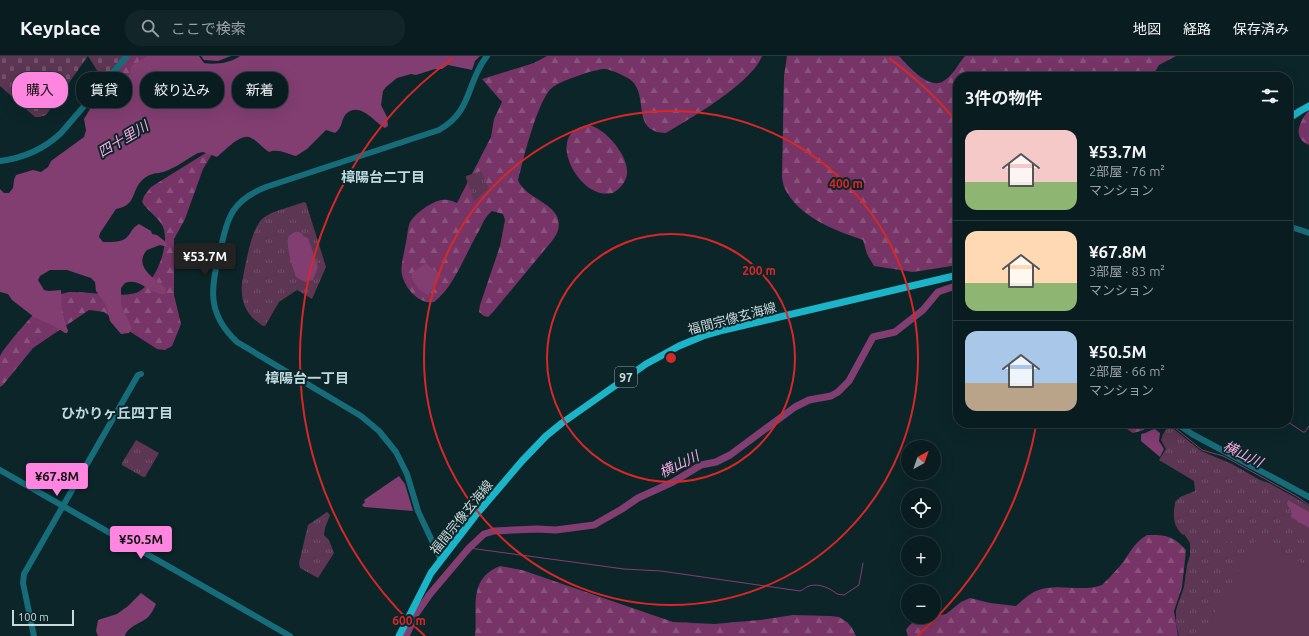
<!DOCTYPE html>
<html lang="ja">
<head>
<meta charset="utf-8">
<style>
	:root { --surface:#091c1f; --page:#122528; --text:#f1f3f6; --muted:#99a1a4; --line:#293a3d; --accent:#fe85e0 }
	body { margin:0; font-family:Ubuntu,"Noto Sans JP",sans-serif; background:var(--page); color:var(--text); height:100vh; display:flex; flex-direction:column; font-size:15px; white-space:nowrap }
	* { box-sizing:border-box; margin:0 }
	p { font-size:13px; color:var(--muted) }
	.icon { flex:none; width:22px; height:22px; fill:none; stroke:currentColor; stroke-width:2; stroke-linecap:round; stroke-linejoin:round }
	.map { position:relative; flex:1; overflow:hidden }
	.details { position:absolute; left:953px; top:16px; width:340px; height:356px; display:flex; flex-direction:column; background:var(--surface); border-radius:16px; box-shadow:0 4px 16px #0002,0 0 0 1px var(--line) }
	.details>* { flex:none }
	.banner { position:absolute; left:12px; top:16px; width:380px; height:36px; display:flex; gap:8px }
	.needle { width:26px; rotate:40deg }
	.controls { position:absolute; left:901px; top:384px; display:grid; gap:8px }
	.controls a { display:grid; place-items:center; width:40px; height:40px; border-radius:50%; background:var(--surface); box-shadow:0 4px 16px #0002,0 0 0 1px var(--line); font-size:20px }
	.scale { position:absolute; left:12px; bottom:10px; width:62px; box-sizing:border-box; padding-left:4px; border:2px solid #c9d8da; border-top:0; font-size:11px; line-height:14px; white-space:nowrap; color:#c9d8da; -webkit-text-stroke:3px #0c2529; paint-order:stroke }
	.price { position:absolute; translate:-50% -34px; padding:0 9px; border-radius:4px; background:var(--accent); color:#111; font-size:13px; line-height:26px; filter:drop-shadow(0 1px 2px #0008) }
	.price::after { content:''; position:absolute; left:50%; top:24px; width:12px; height:9px; margin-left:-6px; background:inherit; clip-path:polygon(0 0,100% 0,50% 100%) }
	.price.on { background:#222; color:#fff }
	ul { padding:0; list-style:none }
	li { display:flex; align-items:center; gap:12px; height:100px; padding:0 12px }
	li+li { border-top:1px solid var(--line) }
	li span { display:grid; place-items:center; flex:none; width:112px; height:80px; border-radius:12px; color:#555 }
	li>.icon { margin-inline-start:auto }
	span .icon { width:48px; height:48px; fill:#fffc; stroke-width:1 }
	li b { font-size:17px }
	h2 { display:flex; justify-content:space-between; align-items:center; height:48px; padding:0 12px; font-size:17px }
	.chip { padding:0 14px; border-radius:16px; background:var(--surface); box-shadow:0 4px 16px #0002,0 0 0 1px var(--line); font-size:14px; line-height:36px }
	.chip.on { background:var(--accent); color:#111 }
	header { display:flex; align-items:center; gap:24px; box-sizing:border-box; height:56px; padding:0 20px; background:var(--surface); border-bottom:1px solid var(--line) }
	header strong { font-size:19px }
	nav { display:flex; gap:22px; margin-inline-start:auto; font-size:14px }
	.search { width:280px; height:36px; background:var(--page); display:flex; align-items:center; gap:10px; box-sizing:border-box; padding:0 14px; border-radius:16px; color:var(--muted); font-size:15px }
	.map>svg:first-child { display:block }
	.forest { fill:url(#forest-firs) }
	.cemetery { fill:url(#cemetery-stones) }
	.park { fill:url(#park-tufts) }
	.pitch { fill:#5c3652 }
	.water { fill:#823e71 }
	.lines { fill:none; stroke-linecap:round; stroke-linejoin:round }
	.stream { stroke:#823e71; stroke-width:1 }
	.river { stroke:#823e71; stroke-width:7 }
	.tertiary { stroke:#176c79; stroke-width:6 }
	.primary { stroke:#1bb4c9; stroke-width:7 }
	.ring { fill:none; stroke:#d62828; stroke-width:2 }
	.labels { text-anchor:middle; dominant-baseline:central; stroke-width:4; stroke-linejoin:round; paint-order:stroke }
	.shield { fill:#0c2529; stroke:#90a2a5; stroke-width:1 }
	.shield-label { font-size:12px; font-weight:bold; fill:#c9d8da }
	.street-label { font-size:13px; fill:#c9d8da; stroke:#0c2529 }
	.water-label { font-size:14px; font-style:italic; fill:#f8aae2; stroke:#0c2529 }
	.neighbourhood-label { font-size:14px; font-weight:bold; fill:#bddadf; stroke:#0c2529 }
	.centre { fill:#d62828; stroke:#0c2529; stroke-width:2 }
	.ring-label { font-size:12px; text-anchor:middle; font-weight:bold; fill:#d62828; stroke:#0c2529; stroke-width:4; stroke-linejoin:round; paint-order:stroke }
</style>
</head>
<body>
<header>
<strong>Keyplace</strong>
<div class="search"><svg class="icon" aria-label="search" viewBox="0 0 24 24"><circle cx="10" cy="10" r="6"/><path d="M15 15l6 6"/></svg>ここで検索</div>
<nav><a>地図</a><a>経路</a><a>保存済み</a></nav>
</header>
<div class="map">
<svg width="1309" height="580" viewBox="0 0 1309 580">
	<defs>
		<pattern id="forest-firs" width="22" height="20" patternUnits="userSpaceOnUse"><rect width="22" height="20" fill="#773567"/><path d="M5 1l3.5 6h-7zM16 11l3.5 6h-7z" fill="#89527c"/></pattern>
		<pattern id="cemetery-stones" width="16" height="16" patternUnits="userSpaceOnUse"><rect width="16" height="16" fill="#5c3652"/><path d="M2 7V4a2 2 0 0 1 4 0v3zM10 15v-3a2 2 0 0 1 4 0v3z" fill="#72526a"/></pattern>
		<pattern id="park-tufts" width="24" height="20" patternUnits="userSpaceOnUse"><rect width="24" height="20" fill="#5c3652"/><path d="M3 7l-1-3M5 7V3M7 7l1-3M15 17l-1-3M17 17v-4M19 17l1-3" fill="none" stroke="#72526a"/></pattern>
	</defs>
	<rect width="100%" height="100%" fill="#0c2529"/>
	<!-- forest -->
	<g class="forest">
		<path d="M122 0H170L183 31 102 43C98 38 96 32 98 27Z"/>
		<path d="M547 0H762C752 27 691 62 666 77 631 76 649 42 632 25 628 21 610 13 604 13 600 13 594 15 589 16 578 20 563 24 553 31 538 41 523 105 518 124 525 144 565 148 558 174 557 178 554 182 552 185L493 256 488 261 484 260 479 256 480 249 500 190 505 164 503 158 492 155C486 160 483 166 480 173 466 196 455 230 434 246 419 249 405 232 402 219 400 210 404 199 405 191 407 184 407 176 409 169 412 159 432 145 442 144 447 143 453 145 457 147L491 81 494 63 502 46 482 23 534 7Z"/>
		<path d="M787 0H899C907 9 928 33 942 26 952 21 958 8 965 0H1176L1159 9 1152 21H958V209L913 216 874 210 867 198 863 184C834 174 798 161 784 131 783 127 782 123 782 119L784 20Z"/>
		<path d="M1309 54V89C1291 82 1300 64 1309 54Z"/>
		<path d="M589 69C606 73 629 100 627 118 626 126 620 133 613 137 607 138 600 138 595 135 570 124 549 74 589 69Z"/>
		<path d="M217 90 203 113 185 163 174 183V239L181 268 172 290 165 294 157 293 126 273 104 256 89 254 33 292 3 329 0 331C0 323 0 306 0 300 4 291 43 246 52 241 57 239 64 237 69 236 90 235 117 242 136 237 155 230 172 186 162 169 158 162 149 155 144 149L142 146 144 140 151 131Z"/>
		<path d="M1118 367H1149L1144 374 1133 377Z"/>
		<path d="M1147 479C1166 479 1172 479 1186 494L1182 531 1174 555 1178 580H908L906 574C912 564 922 561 934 561V560L946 558 961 546 970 542 990 547 1016 550C1022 545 1029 538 1036 535 1056 526 1081 537 1102 529 1108 523 1114 517 1120 510 1130 498 1133 487 1147 479Z"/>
		<path d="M500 510 522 514 673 566 714 568 760 564 793 559 830 560 839 561 847 566 852 572 856 580H475C478 553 467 523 500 510Z"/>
	</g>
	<!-- cemetery -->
	<path class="cemetery" d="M0 0H124L103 24 88 0 46 59 40 61H35L0 30Z"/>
	<!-- park -->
	<g class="park">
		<path d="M481 115 489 133 474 145 466 122V120Z"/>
		<path d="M304 146 306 147 326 211 312 243 297 234 279 246 265 270H263C247 260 240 246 242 227 245 211 251 172 263 162 274 154 291 151 304 146Z"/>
		<path d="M1169 369 1201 395 1232 408 1260 424 1269 427 1296 442 1309 450V580H1179L1176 568V554L1184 531 1187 509 1190 499V487L1184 478 1183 479C1176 473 1173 465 1174 456 1174 452 1175 450 1175 446L1180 441 1195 435 1194 425 1159 404 1166 393 1161 384 1163 378Z"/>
		<path d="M136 384 159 397 145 421H143L122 409V407Z"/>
		<path d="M327 456 330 459 325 472 324 479 329 484 334 497 318 522 300 512 299 507 308 469Z"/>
	</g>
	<!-- pitch -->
	<g class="pitch">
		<path d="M1231 469 1238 474 1230 488 1222 483Z"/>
		<path d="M1257 482 1309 511V580H1201Z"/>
	</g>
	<!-- water -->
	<g class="water">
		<path d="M148 0H199L204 7C215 9 231 7 240 0H480L475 5 472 14 448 9 442 13H435L416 19 411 18 397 22 386 31 383 35 381 49 387 61 388 70 385 72C374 66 360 45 346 58 340 65 344 70 335 77L326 74 307 93 296 100C288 98 277 92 269 96 262 92 258 85 251 82 241 76 225 95 217 101L203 96 198 97C187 103 177 111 166 115 159 118 153 116 146 121 129 133 139 149 116 153L100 177 99 181 103 186C111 186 123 187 128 180 132 175 133 171 139 168L151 175 152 178 157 179 167 187V191L160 189 147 194C133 210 154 222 164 231L166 233V237C154 243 141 220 125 227L121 232V248L123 254 131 270 132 273 129 277 121 278 110 265 106 249 96 235 95 226 91 222 67 214H50L40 220 38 224 44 234 49 235 61 234 62 256 68 275 67 277H65L56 271 34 261 12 244 8 238 0 236V133L4 137H9L13 132 14 124 16 119 33 114 41 116 48 111 51 105 84 81 86 74 84 63 95 45 104 39 111 41 130 18 131 10Z"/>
		<path d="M201 0H231L218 5 204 4Z"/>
		<path d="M295 176H300V177H302L303 180 308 182 318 211 313 224 305 226 296 221C293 213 286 190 288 182 289 179 292 178 295 176Z"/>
		<path d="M426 207 430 211 441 219 428 239 418 233 411 221 412 220V217Z"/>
		<path d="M1155 373 1160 377 1159 385 1164 393 1160 401 1141 385V378C1147 377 1150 374 1155 373Z"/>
		<path d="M399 420 405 428 413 455 364 451 362 449 365 446 364 444Z"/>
		<path d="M1288 444 1309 456V472L1291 461 1292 456 1287 448Z"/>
		<path d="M141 537 156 548C154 552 151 559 147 562 141 567 127 571 125 580H98L96 575 98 564 117 558 128 550Z"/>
	</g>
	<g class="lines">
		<!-- stream -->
		<g class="stream">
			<path d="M1288 366 1303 376H1305L1309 370"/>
			<path d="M1169 367 1202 394 1223 400 1229 403 1296 440 1309 449"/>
			<path d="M469 492 624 513 661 515 800 535C803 534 806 531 809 530 819 527 830 532 837 538L844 539 859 529 863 507"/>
		</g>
		<!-- river -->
		<path class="river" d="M406 580 416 558 430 538 469 492 484 478 494 475 537 473 556 474 594 469 622 453 638 442 673 426 701 409 716 406 730 399 795 351 809 344 831 340 838 336 849 325 873 281 895 276 923 254 938 236 958 229"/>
		<!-- tertiary -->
		<g class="tertiary">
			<path d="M0 105C24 102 43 94 61 77L127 0"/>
			<path d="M1288 170 1309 177"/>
			<path d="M1176 367 1192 378 1309 441"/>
			<path d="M0 414 290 580"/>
			<path d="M441 504 418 455 407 418 396 396 379 375 361 360 237 286C206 257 211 232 220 195 228 161 231 145 266 131L439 74C473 55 466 26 487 0"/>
			<path d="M34 580 23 527 24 518 138 319 141 318"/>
		</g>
		<!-- primary -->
		<g class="primary">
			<path d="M1288 63 1300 55 1309 50"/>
			<path d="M399 580 431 517 475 460 522 405 546 380 562 367 646 308 679 290 703 280 724 274 958 219"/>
		</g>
	</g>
	<!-- distance rings -->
	<g class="ring">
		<circle cx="671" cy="302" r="124"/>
		<circle cx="671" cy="302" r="247"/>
		<path d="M1036 370A371 371 0 0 1 917 580M425 580A371 371 0 0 1 453 2M889 2A371 371 0 0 1 957 66"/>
	</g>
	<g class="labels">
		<!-- shield labels -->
		<rect class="shield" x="615" y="311" width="22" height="20" rx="3"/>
		<g class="shield-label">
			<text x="626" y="321">97</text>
		</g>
		<!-- street labels -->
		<g class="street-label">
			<text transform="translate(732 262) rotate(-15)">福間宗像玄海線</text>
			<text transform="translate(461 461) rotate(-51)">福間宗像玄海線</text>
		</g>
		<!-- water labels -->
		<g class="water-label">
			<text transform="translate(123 83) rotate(-31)">四十里川</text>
			<text transform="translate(1243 398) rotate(26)">横山川</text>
			<text transform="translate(679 408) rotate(-26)">横山川</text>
		</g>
		<!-- neighbourhood labels -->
		<g class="neighbourhood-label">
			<text x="383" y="121">樟陽台二丁目</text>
			<text x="307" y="322">樟陽台一丁目</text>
			<text x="117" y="357">ひかりヶ丘四丁目</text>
		</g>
	</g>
	<circle cx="671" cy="302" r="6" class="centre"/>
	<g class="ring-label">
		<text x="846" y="132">400 m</text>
		<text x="759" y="219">200 m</text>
		<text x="409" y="569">600 m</text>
	</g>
</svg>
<div class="controls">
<a><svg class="needle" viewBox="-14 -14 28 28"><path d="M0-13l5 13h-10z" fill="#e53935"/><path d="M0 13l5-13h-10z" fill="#99a1a4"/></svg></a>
<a><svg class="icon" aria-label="locate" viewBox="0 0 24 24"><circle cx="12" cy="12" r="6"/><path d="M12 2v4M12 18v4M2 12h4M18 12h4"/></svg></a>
<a>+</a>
<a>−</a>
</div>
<div class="scale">100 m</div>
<b class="price on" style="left:205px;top:221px">¥53.7M</b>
<b class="price" style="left:57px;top:441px">¥67.8M</b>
<b class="price" style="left:141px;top:504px">¥50.5M</b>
<div class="banner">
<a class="chip on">購入</a>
<a class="chip">賃貸</a>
<a class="chip">絞り込み</a>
<a class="chip">新着</a>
</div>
<section class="details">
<h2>3件の物件<svg class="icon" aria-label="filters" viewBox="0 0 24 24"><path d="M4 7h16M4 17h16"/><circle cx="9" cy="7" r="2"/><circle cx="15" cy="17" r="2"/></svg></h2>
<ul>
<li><span style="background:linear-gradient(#f6c9c9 65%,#8fb573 0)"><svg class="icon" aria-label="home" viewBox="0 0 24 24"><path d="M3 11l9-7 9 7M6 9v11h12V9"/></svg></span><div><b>¥53.7M</b><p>2部屋 · 76 m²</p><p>マンション</p></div></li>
<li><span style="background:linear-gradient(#ffd9b3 65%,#8fb573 0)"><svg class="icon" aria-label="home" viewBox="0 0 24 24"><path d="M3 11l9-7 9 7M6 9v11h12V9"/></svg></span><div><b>¥67.8M</b><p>3部屋 · 83 m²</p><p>マンション</p></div></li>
<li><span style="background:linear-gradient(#a9c7e8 65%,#b9a48a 0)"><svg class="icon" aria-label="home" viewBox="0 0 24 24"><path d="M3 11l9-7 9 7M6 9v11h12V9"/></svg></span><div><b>¥50.5M</b><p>2部屋 · 66 m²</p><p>マンション</p></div></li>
</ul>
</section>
</div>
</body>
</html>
